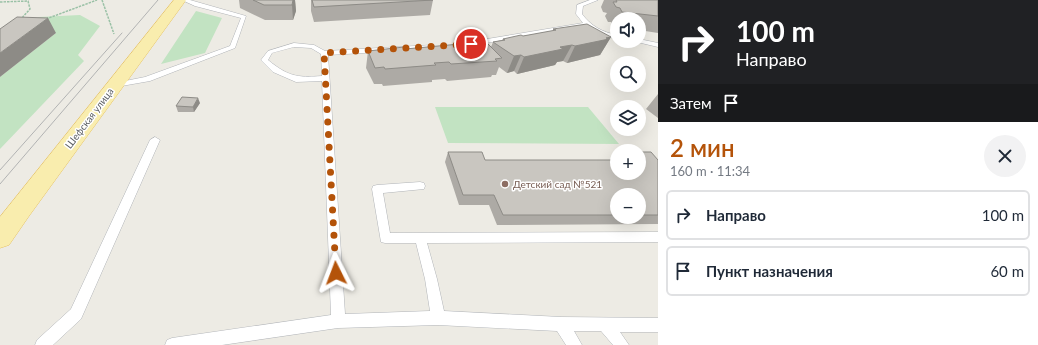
<!DOCTYPE html>
<html lang="ru">
<head>
<meta charset="utf-8">
<style>
	body { margin:0; font-family:Lato,sans-serif; background:#f2f2f3; color:#1f2937; height:100vh; display:flex; flex-direction:column; font-size:15px; white-space:nowrap }
	* { box-sizing:border-box; margin:0 }
	p { font-size:13px; color:#747a83 }
	.icon { flex:none; width:22px; height:22px; fill:none; stroke:currentColor; stroke-width:2; stroke-linecap:round; stroke-linejoin:round }
	.map { position:relative; flex:1; overflow:hidden }
	.details { display:flex; flex-direction:column; background:#fff; width:380px }
	.details>* { flex:none }
	.guide { background:#202124; color:#fff; overflow:hidden }
	.buttons { position:absolute; left:610px; top:12px; display:grid; gap:8px }
	.buttons a { display:grid; place-items:center; width:36px; height:36px; border-radius:50%; background:#fff; box-shadow:0 4px 16px #0002; font-size:20px }
	.pin { position:absolute; display:grid; place-items:center; width:34px; height:34px; color:#fff; margin:-17px; border:2px solid #fff; border-radius:50%; box-shadow:0 1px 4px #0007 }
	.me { position:absolute; width:44px; margin:-22px; rotate:357deg; stroke-linejoin:round; filter:drop-shadow(0 0 3px #0008) }
	.turn { display:flex; align-items:center; gap:14px; height:84px; padding:0 12px; font-size:18px }
	.turn .icon { width:52px; height:52px; stroke-width:2.5 }
	.turn b { display:block; font-size:28px; line-height:34px }
	.then { display:flex; align-items:center; height:38px; padding:0 12px; background:#0003; gap:8px; font-size:15px }
	.round { display:grid; place-items:center; flex:none; width:42px; height:42px; border-radius:21px; background:#f2f2f3 }
	.head { display:flex; align-items:center; justify-content:space-between; height:68px; padding:0 12px }
	h1 { font-size:24px; font-weight:600; line-height:30px; color:#b45309 }
	ul { padding:0; list-style:none }
	li { display:flex; align-items:center; gap:12px; height:50px; margin:0 8px 6px; padding:0 4px; border:2px solid #e0e1e3; border-radius:6px }
	li div { flex:1 }
	li b { display:block; font-size:15px }
	li em { font-style:normal }
	main { display:flex; flex:1; min-height:0 }
	.map>svg:first-child { display:block }
	.green { fill:#c2e3c2 }
	.lines { fill:none; stroke-linecap:round; stroke-linejoin:round }
	.service-casing { stroke:#b1b4b8; stroke-width:1 }
	.primary-casing { stroke:#e7c364; stroke-width:1 }
	.path { stroke:#9ac1a6; stroke-width:1.5; stroke-dasharray:2.5 1; stroke-linecap:butt }
	.service { fill:#fff; fill-rule:evenodd }
	.primary { fill:#f9edae; fill-rule:evenodd }
	.tram { stroke:#b2b3b3; stroke-width:1 }
	.wall { fill:#adaaa5; fill-rule:evenodd }
	.shaded-wall { fill:#8d8b86 }
	.building { fill:#c9c6c0; stroke:#8d8b86 }
	.route { stroke:#b45309; stroke-width:7; stroke-dasharray:0 12.6 }
	.education-dot { fill:#8d6e63; stroke:#fff; stroke-width:1.5 }
	.labels { text-anchor:middle; dominant-baseline:central; stroke-width:3; stroke-linejoin:round; paint-order:stroke }
	.street-label { font-size:10px; fill:#5c5f63; stroke:#fff }
	.education-label { font-size:10px; fill:#785e54; stroke:#fff; text-anchor:start }
</style>
</head>
<body>
<main>
<div class="map">
<svg width="658" height="345" viewBox="0 0 658 345">
	<rect width="100%" height="100%" fill="#edebe4"/>
	<path class="green" d="M196,11L222,18L205,53L161,64Z
		M80,15L100,26L78,55L84,61L0,149V77L56,33L14,29L39,17Z
		M435,107H588L619,144L448,143Z"/>
	<g class="lines">
		<defs>
			<path id="service" d="M182,0H190L246,16L235,48L150,81L110,88V84L145,77L230,46L241,18L195,6Z
				M590,0H598L583,6L582,14C591,26 602,32 617,35V39L597,34L587,27H579L463,47L460,45L463,43L583,23L576,14L577,5Z
				M639,39L658,43V47L637,42L636,41H639Z
				M294,43L314,45L325,51L433,45L436,47L433,49L328,55L345,314L430,311L425,279L416,243H385L381,242L372,189L373,186L377,185L420,182L424,183L425,186L424,189L383,193L390,233L658,232V242L427,243L437,279L444,311L561,317L658,318V332H620L629,345H613L601,331H574L582,345H566L557,331L438,325L338,328L222,345H165L167,340L172,338L331,315L322,81L296,82L273,72L261,60L268,51ZM294,47L311,48L321,54L322,76C296,78 288,76 268,60L272,53Z
				M155,137L160,140L81,319L53,345H35L37,340L71,309L150,140Z"/>
			<path id="primary" d="M174,0H186L29,216L9,245L0,248V217Z"/>
		</defs>
		<use href="#service" class="service-casing"/>
		<use href="#primary" class="primary-casing"/>
		<path class="path" d="M102,0L114,34
			M0,2L28,1L30,9L21,19
			M46,19L97,0"/>
		<use href="#service" class="service"/>
		<use href="#primary" class="primary"/>
		<path class="tram" d="M0,170L122,33
			M0,184L158,0"/>
	</g>
	<path class="wall" d="M239,0H295L296,11L293,20H265L240,8Z
		M311,0H433L430,15L314,22L311,11Z
		M604,0H658V33L639,30V19H617V27H613L611,22H608L605,16L607,13L603,12L601,7Z
		M553,29L611,37L600,55L567,63L563,61L557,62L555,65L517,74L514,71L507,73L499,67L496,75H492L491,77L447,81L445,79L432,80V82L383,86L382,84H374L366,68L368,51L473,44L491,47L493,42L502,40L503,39L523,36L553,31Z
		M658,94V118L646,109Z
		M200,103L194,112H178L176,106Z
		M448,152L485,160H613L617,154V173L658,160V224L497,225L489,205H459L445,162ZM617,195H639V217H617Z"/>
	<path class="shaded-wall" d="M293,0H295L296,11L293,20L292,5Z
		M48,18L56,33L0,77V53Z
		M611,37L600,55L567,63L575,46Z
		M572,45L563,61L557,62L555,65L517,74L524,57L560,47Z
		M521,55L514,71L507,73L514,56Z
		M198,98L200,103L194,112L193,107Z"/>
	<path class="building" d="M253,0H293L292,5H264Z
		M312,0H433L314,7Z
		M616,0H658V16L622,12L620,8L616,7L613,2H617Z
		M17,17L48,18L0,53V29Z
		M587,24L611,37L606,38L609,39L575,46L572,45L560,47L563,49L524,57L521,55L514,56L493,42L505,40L503,39L521,35L523,36L556,30L553,29Z
		M471,43L473,44L487,43L502,58L495,59L497,61L451,64L449,62L434,63L436,65L385,69L384,67L375,68L368,51L404,47L405,49Z
		M182,97L198,98L193,107L176,106Z
		M448,152H482L485,160H617V173H639V152H651L658,160V215H639V195H617V215H503L494,195H463Z"/>
	<g class="lines">
		<path class="route" d="M336,273L324,53L471,44"/>
	</g>
	<circle class="education-dot" cx="505" cy="184" r="4"/>
	<g class="labels">
		<g class="street-label">
			<text transform="translate(89 118) rotate(-53)">Шефская улица</text>
		</g>
		<g class="education-label">
			<text x="513" y="184">Детский сад №521</text>
		</g>
	</g>
</svg>
<div class="buttons">
<a><svg class="icon" aria-label="sound" viewBox="0 0 24 24"><path d="M4 9h4l5-4v14l-5-4H4zM17 9q2 3 0 6"/></svg></a>
<a><svg class="icon" aria-label="search" viewBox="0 0 24 24"><circle cx="10" cy="10" r="6"/><path d="M15 15l6 6"/></svg></a>
<a><svg class="icon" aria-label="layers" viewBox="0 0 24 24"><path d="M12 4l9 5-9 5-9-5zM3 14l9 5 9-5"/></svg></a>
<a>+</a>
<a>−</a>
</div>
<div class="pin" style="left:471px;top:44px;background:#d93025"><svg class="icon" aria-label="arrive" viewBox="0 0 24 24"><path d="M6 21V4h12l-3 4 3 4H6"/></svg></div>
<svg class="me" style="left:336px;top:273px" viewBox="-20 -20 40 40"><path d="M0-17L14 15 0 8-14 15z" fill="#b45309" stroke="#fff" stroke-width="4"/></svg>
</div>
<section class="details">
<div class="guide">
<div class="turn"><svg class="icon" aria-label="right" viewBox="0 0 24 24"><path d="M7 20v-9h11M14 6l5 5-5 5"/></svg><div><b>100 m</b>Направо</div></div>
<div class="then">Затем<svg class="icon" aria-label="arrive" viewBox="0 0 24 24"><path d="M6 21V4h12l-3 4 3 4H6"/></svg></div>
</div>
<div class="head"><div><h1>2 мин</h1><p>160 m · 11:34</p></div><a class="round"><svg class="icon" aria-label="close" viewBox="0 0 24 24"><path d="M6 6l12 12M18 6L6 18"/></svg></a></div>
<ul>
<li><svg class="icon" aria-label="right" viewBox="0 0 24 24"><path d="M7 20v-9h11M14 6l5 5-5 5"/></svg><div><b>Направо</b></div><em>100 m</em></li>
<li><svg class="icon" aria-label="arrive" viewBox="0 0 24 24"><path d="M6 21V4h12l-3 4 3 4H6"/></svg><div><b>Пункт назначения</b></div><em>60 m</em></li>
</ul>
</section>
</main>
</body>
</html>
